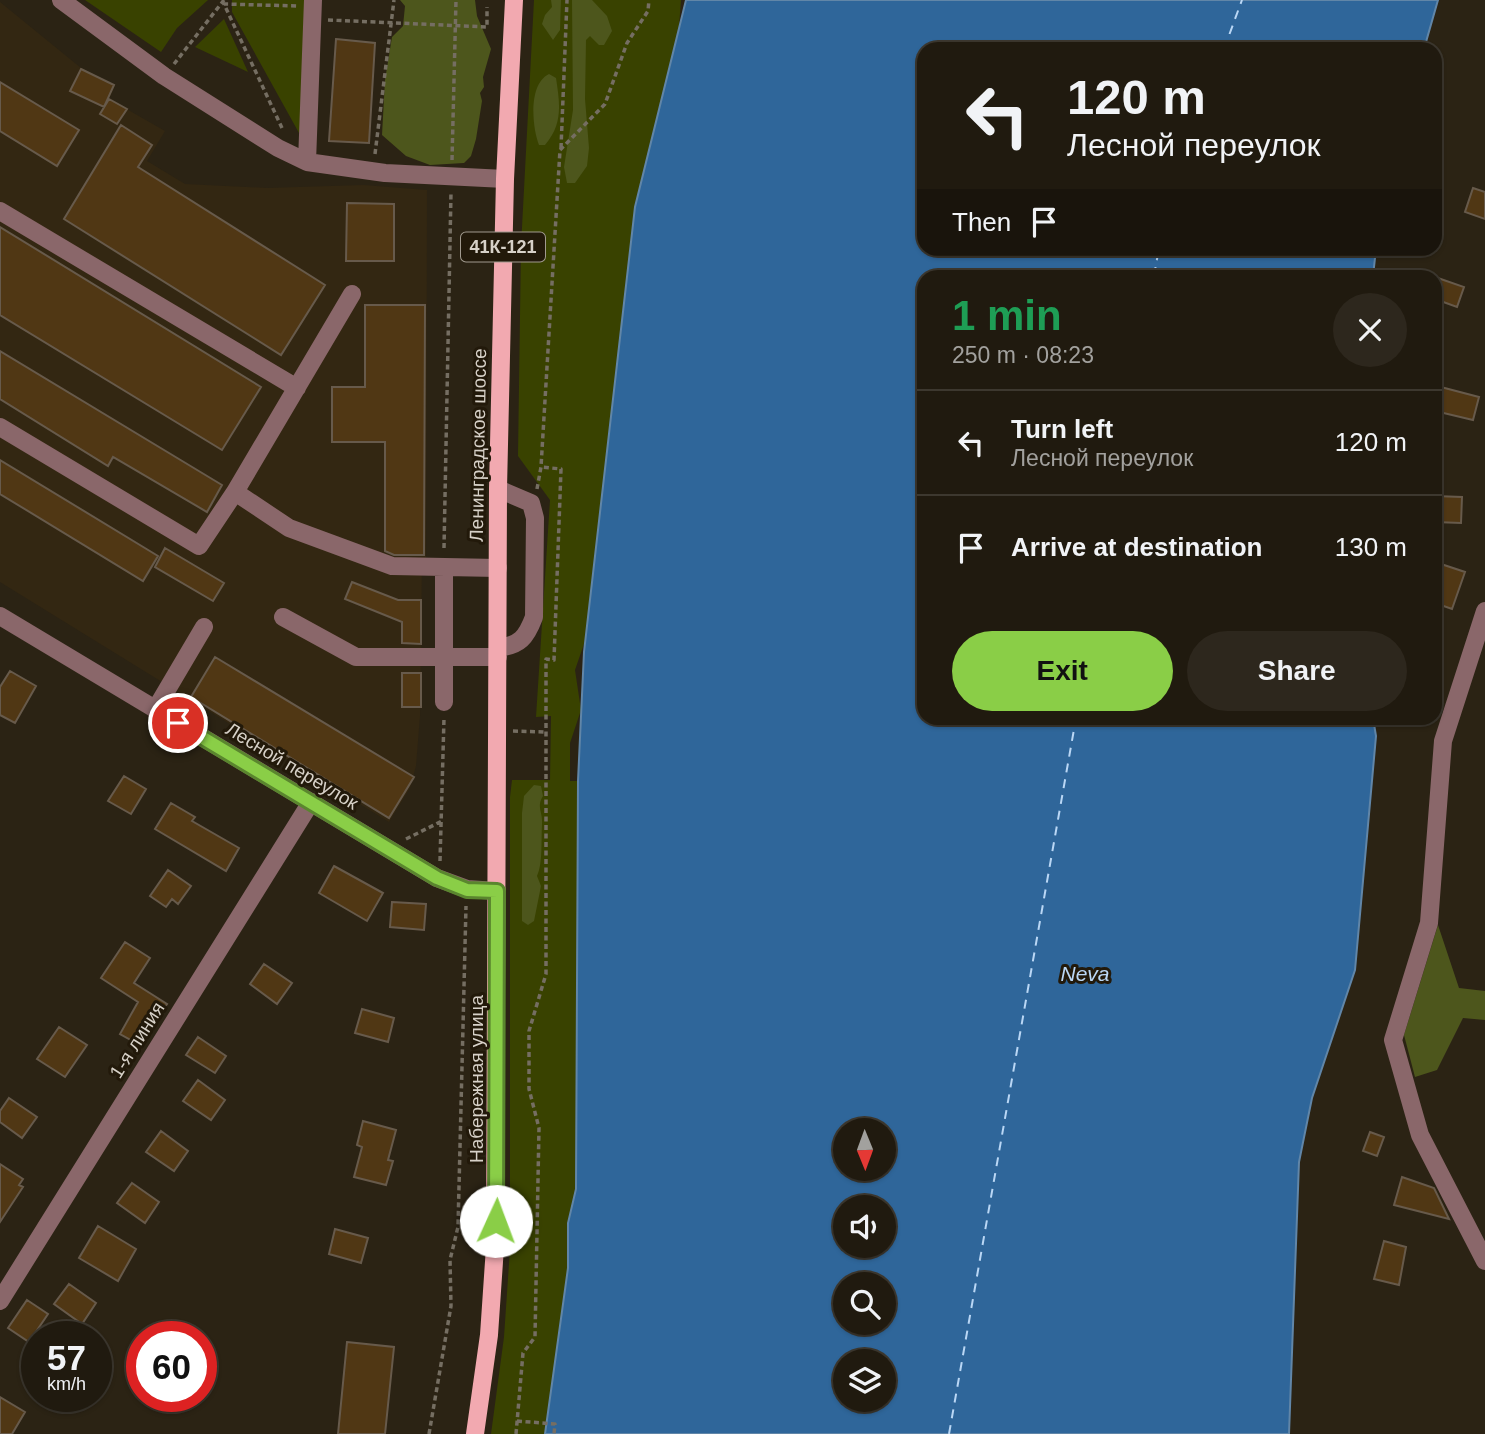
<!DOCTYPE html>
<html lang="en">
<head>
<meta charset="utf-8">
<style>
	body { margin:0; font-family:Arial,sans-serif; background:#2d271d; color:#f1f3f6; height:100vh; display:flex; flex-direction:column; font-size:26px; white-space:nowrap }
	* { box-sizing:border-box; margin:0 }
	p { font-size:23px; color:#a2a19e }
	.icon { flex:none; width:38px; height:38px; fill:none; stroke:currentColor; stroke-width:2; stroke-linecap:round; stroke-linejoin:round }
	.map { position:relative; flex:1; overflow:hidden }
	.panel { position:absolute; left:917px; top:270px; width:525px; height:455px; display:flex; flex-direction:column; background:#201a0f; border-radius:21px; box-shadow:0 2px 5px #0004,0 0 0 2px #3d382f }
	.panel>* { flex:none }
	.banner { position:absolute; left:917px; top:42px; width:525px; height:214px; border-radius:21px; box-shadow:0 2px 5px #0004,0 0 0 2px #3d382f; background:#201a0f; color:#f1f3f6; overflow:hidden }
	.needle { width:46px; rotate:179deg }
	.controls { position:absolute; left:833px; top:1118px; display:grid; gap:14px }
	.controls a { display:grid; place-items:center; width:63px; height:63px; border-radius:50%; background:#201a0f; box-shadow:0 2px 5px #0004,0 0 0 2px #3d382f; font-size:35px }
	.speed { position:absolute; left:21px; top:1321px; display:flex; gap:14px; font-size:35px; font-weight:700; text-align:center }
	.speed>* { display:grid; place-content:center; width:91px; height:91px; border-radius:50%; background:#201a0f; box-shadow:0 2px 5px #0004,0 0 0 2px #3d382f; line-height:1 }
	.speed small { font-size:18px; font-weight:400 }
	.speed .limit { border:10px solid #d22; background:#fff; color:#111 }
	.pin { position:absolute; display:grid; place-items:center; width:60px; height:60px; color:#fff; margin:-30px; border:4px solid #fff; border-radius:50%; box-shadow:0 2px 7px #0007 }
	.me { position:absolute; width:77px; margin:-38px; rotate:2deg; stroke-linejoin:round; filter:drop-shadow(0 0 5px #0008) }
	.turn { display:flex; align-items:center; gap:24px; height:147px; padding:0 35px; font-size:32px }
	.turn .icon { width:91px; height:91px; stroke-width:2.5 }
	.turn b { display:block; font-size:49px; line-height:60px }
	.then { display:flex; align-items:center; height:66px; padding:0 35px; background:#0003; gap:14px; font-size:26px }
	.round { display:grid; place-items:center; flex:none; width:74px; height:74px; border-radius:37px; background:#2d271d }
	.head { display:flex; align-items:center; justify-content:space-between; height:119px; padding:0 35px }
	h1 { font-size:42px; font-weight:600; line-height:52px; color:#1e9e55 }
	.cta { display:flex; gap:14px; margin-top:auto; padding:14px 35px }
	.cta a { flex:1; height:80px; border-radius:42px; background:#8ace47; color:#111; font-size:28px; font-weight:600; line-height:80px; text-align:center }
	.cta a+a { background:#2d271d; color:#f1f3f6 }
	ul { padding:0; list-style:none }
	li { display:flex; align-items:center; gap:21px; height:105px; padding:0 35px; border-top:2px solid #3d382f }
	li div { flex:1 }
	li b { display:block; font-size:26px }
	li em { font-style:normal }
	.map>svg:first-child { display:block }
	.built { fill:#332712 }
	.green { fill:#394200 }
	.forest { fill:#4d561c }
	.water { fill:#2f669a; stroke:#6186a8; stroke-width:2; fill-rule:evenodd }
	.lines { fill:none; stroke-linecap:round; stroke-linejoin:round }
	.ferry { stroke:#bad7f5; stroke-width:2; stroke-dasharray:9 7; stroke-linecap:butt }
	.building { fill:#503714; stroke:#675a4b; stroke-width:2 }
	.path { stroke:#756e62; stroke-width:3.5; stroke-dasharray:5 3.5; stroke-linecap:butt }
	.minor { stroke:#8a676a; stroke-width:18 }
	.major { stroke:#f2a9b0; stroke-width:18 }
	.route-casing { stroke:#5a862e; stroke-width:18 }
	.route { stroke:#8ace47; stroke-width:12 }
	.labels { text-anchor:middle; dominant-baseline:central; stroke-width:6; stroke-linejoin:round; paint-order:stroke }
	.shield { fill:#22190a; stroke:#a19a8f; stroke-width:2 }
	.shield-label { font-size:18px; font-weight:bold; fill:#d7d1c8 }
	.street-label { font-size:19px; fill:#d7d1c8; stroke:#22190a }
	.water-label { font-size:21px; font-style:italic; fill:#bad7f5; stroke:#22190a }
</style>
</head>
<body>
<div class="map">
<svg width="1485" height="1434" viewBox="0 0 1485 1434">
	<rect width="100%" height="100%" fill="#2b2314"/>
	<path class="built" d="M0,2L81,68L115,86L109,99L165,131L147,161L185,184L267,188L363,185L427,190L426,559H422L420,716L416,766L410,788L389,822L0,582Z"/>
	<path class="green" d="M85,0H208L177,28L161,52Z
		M232,0H308L304,142L232,12Z
		M534,0H681L678,40L635,207L585,641L575,670L581,710L570,743V781H578L576,1189L568,1223V1268L545,1434H491L504,1337L510,1249V797L512,780H550L551,716L536,717L550,500L518,456L521,246Z
		M224,19L248,72L195,47Z"/>
	<path class="forest" d="M400,0H475L477,16L491,49L483,77L484,87L480,93L482,101L476,139L471,156L464,163L430,165L406,156L382,135L385,80L392,37L403,26L405,6Z
		M551,0H561L560,30L553,40L542,24L545,15L552,7Z
		M572,0H592L607,16L612,31L604,45H599L590,36L586,40L585,99L589,148L587,166L575,183H567L564,167L573,110Z
		M549,74L556,78C560,104 563,124 545,145H539C532,127 528,84 549,74Z
		M534,785L541,786L543,796C536,807 543,812 542,824C541,840 543,863 537,876L541,886L534,921L528,925L522,921V813L524,796Z
		M1438,925L1459,988L1485,991V1020L1463,1018L1437,1070L1415,1077L1404,1035Z"/>
	<path class="water" d="M686,0H1438L1424,49H924V248L1376,249L1373,276H924V718H1373L1376,736L1355,970L1312,1098L1299,1162L1289,1434H545L568,1268V1223L576,1189L578,781L584,652L635,207ZM845,1130H884V1169H845ZM845,1208H884V1246H845ZM845,1284H884V1323H845ZM845,1362H884V1400H845Z"/>
	<g class="lines">
		<path class="ferry" d="M1224,49L1242,0
			M1154,276L1159,248
			M949,1434L1076,718"/>
	</g>
	<path class="building" d="M336,39L375,43L369,143L329,141Z
		M81,69L114,85L104,107L70,91Z
		M0,82L79,130L57,166L0,131Z
		M109,99L127,109L117,124L100,114Z
		M121,125L152,145L138,167L325,285L281,355L64,219Z
		M1473,188L1485,192V219L1465,212Z
		M347,203L394,204V261H346Z
		M0,227L261,387L222,450L0,315Z
		M1435,277L1464,287L1457,307L1435,299Z
		M365,305H425L424,555H394L385,551V442H332V387H365Z
		M0,351L222,485L207,512L113,457L108,466L0,399Z
		M1437,386L1479,397L1473,420L1435,411Z
		M0,460L158,556L143,581L0,494Z
		M1435,496L1462,497L1461,523L1435,522Z
		M165,548L224,583L213,601L155,567Z
		M1435,562L1465,572L1452,609L1435,603Z
		M352,582L398,600H421V644L402,643V622L345,599Z
		M215,657L414,777L389,818L191,697Z
		M10,671L36,686L15,723L0,715V687Z
		M402,673H421V707H402Z
		M124,776L146,789L131,814L108,801Z
		M171,803L195,817L192,821L239,848L226,871L155,829Z
		M334,866L383,893L367,921L319,893Z
		M168,870L191,886L178,904L172,899L166,907L150,896Z
		M392,902L426,904L424,930L390,927Z
		M125,942L150,958L134,983L167,1004L138,1044L120,1034L138,1002L101,978Z
		M264,964L292,983L277,1004L250,984Z
		M362,1009L394,1018L388,1042L355,1033Z
		M59,1027L87,1045L65,1077L37,1059Z
		M198,1037L226,1056L215,1073L186,1055Z
		M198,1080L225,1100L211,1120L183,1101Z
		M9,1098L37,1117L22,1138L0,1122V1111Z
		M363,1121L396,1130L388,1160L393,1161L386,1185L354,1177L362,1147L357,1145Z
		M161,1131L188,1151L174,1171L146,1152Z
		M1370,1132L1384,1137L1377,1156L1363,1151Z
		M0,1164L23,1179L19,1185L23,1187L0,1222Z
		M1402,1177L1434,1188L1449,1219L1394,1205Z
		M132,1183L159,1202L145,1223L117,1203Z
		M98,1226L136,1249L118,1281L79,1258Z
		M335,1229L368,1238L361,1263L329,1254Z
		M1384,1241L1406,1247L1399,1285L1374,1279Z
		M69,1284L96,1303L82,1324L54,1304Z
		M27,1300L48,1314L29,1342L8,1328Z
		M347,1342L394,1347L385,1434H338Z
		M0,1397L25,1412L12,1434H0Z"/>
	<g class="lines">
		<path class="path" d="M328,20L487,27V7
			M174,64L224,0
			M282,128L224,4L297,6
			M561,148L567,0
			M375,154L394,0
			M452,160L456,0
			M537,489L541,467L560,150L605,104L627,43L648,11L649,0
			M444,548L451,192
			M513,731L546,732
			M406,839L442,821
			M440,861L444,718
			M517,1421L555,1424L554,1434
			M429,1434L451,1306L450,1260L458,1227L466,906
			M516,1434L523,1353L535,1337L539,1128L529,1089V1031L546,974V659L554,660L561,469L541,467"/>
		<path class="minor" d="M61,0L164,76L278,148L307,162L385,173L505,179
			M307,162L313,0
			M0,211L297,388
			M352,294L235,492L289,528L392,566L498,568
			M0,427L199,546L235,492
			M444,568V702
			M1485,611L1443,741L1429,923L1393,1040L1420,1135L1485,1261
			M0,616L437,878L467,889L497,891
			M283,617L356,657H498
			M498,648C520,645 526,638 534,617L535,518L531,503L498,489
			M155,710L204,627
			M0,1301L311,802"/>
		<path class="major" d="M475,1434L489,1335L495,1247L498,489L505,179L514,0"/>
	</g>
	<g class="lines">
		<defs>
			<path id="route" d="M178,723L437,878L467,890L497,891L496,1221"/>
		</defs>
		<use href="#route" class="route-casing"/>
		<use href="#route" class="route"/>
	</g>
	<g class="labels">
		<rect class="shield" x="461" y="232.5" width="84" height="29" rx="5"/>
		<g class="shield-label">
			<text x="503" y="247">41К-121</text>
		</g>
		<g class="street-label">
			<text transform="translate(478 445) rotate(-89)">Ленинградское шоссе</text>
			<text transform="translate(292 766) rotate(31)">Лесной переулок</text>
			<text transform="translate(137 1040) rotate(-58)">1-я линия</text>
			<text transform="translate(476 1079) rotate(-90)">Набережная улица</text>
		</g>
		<g class="water-label">
			<text x="1085" y="973">Neva</text>
		</g>
	</g>
</svg>
<div class="controls">
<a><svg class="needle" viewBox="-14 -14 28 28"><path d="M0-13l5 13h-10z" fill="#e53935"/><path d="M0 13l5-13h-10z" fill="#a2a19e"/></svg></a>
<a><svg class="icon" aria-label="sound" viewBox="0 0 24 24"><path d="M4 9h4l5-4v14l-5-4H4zM17 9q2 3 0 6"/></svg></a>
<a><svg class="icon" aria-label="search" viewBox="0 0 24 24"><circle cx="10" cy="10" r="6"/><path d="M15 15l6 6"/></svg></a>
<a><svg class="icon" aria-label="layers" viewBox="0 0 24 24"><path d="M12 4l9 5-9 5-9-5zM3 14l9 5 9-5"/></svg></a>
</div>
<div class="speed"><div>57<small>km/h</small></div><div class="limit">60</div></div>
<div class="pin" style="left:178px;top:723px;background:#d93025"><svg class="icon" aria-label="arrive" viewBox="0 0 24 24"><path d="M6 21V4h12l-3 4 3 4H6"/></svg></div>
<svg class="me" style="left:496px;top:1221px" viewBox="-20 -20 40 40"><circle r="19" fill="#fff"/><path d="M0-13L10 11 0 6-10 11z" fill="#8ace47"/></svg>
<div class="banner">
<div class="turn"><svg class="icon" aria-label="left" viewBox="0 0 24 24"><path d="M17 20v-9H6M10 6l-5 5 5 5"/></svg><div><b>120 m</b>Лесной переулок</div></div>
<div class="then">Then<svg class="icon" aria-label="arrive" viewBox="0 0 24 24"><path d="M6 21V4h12l-3 4 3 4H6"/></svg></div>
</div>
<section class="panel">
<div class="head"><div><h1>1 min</h1><p>250 m · 08:23</p></div><a class="round"><svg class="icon" aria-label="close" viewBox="0 0 24 24"><path d="M6 6l12 12M18 6L6 18"/></svg></a></div>
<ul>
<li><svg class="icon" aria-label="left" viewBox="0 0 24 24"><path d="M17 20v-9H6M10 6l-5 5 5 5"/></svg><div><b>Turn left</b><p>Лесной переулок</p></div><em>120 m</em></li>
<li><svg class="icon" aria-label="arrive" viewBox="0 0 24 24"><path d="M6 21V4h12l-3 4 3 4H6"/></svg><div><b>Arrive at destination</b></div><em>130 m</em></li>
</ul>
<div class="cta"><a>Exit</a><a>Share</a></div>
</section>
</div>
</body>
</html>
